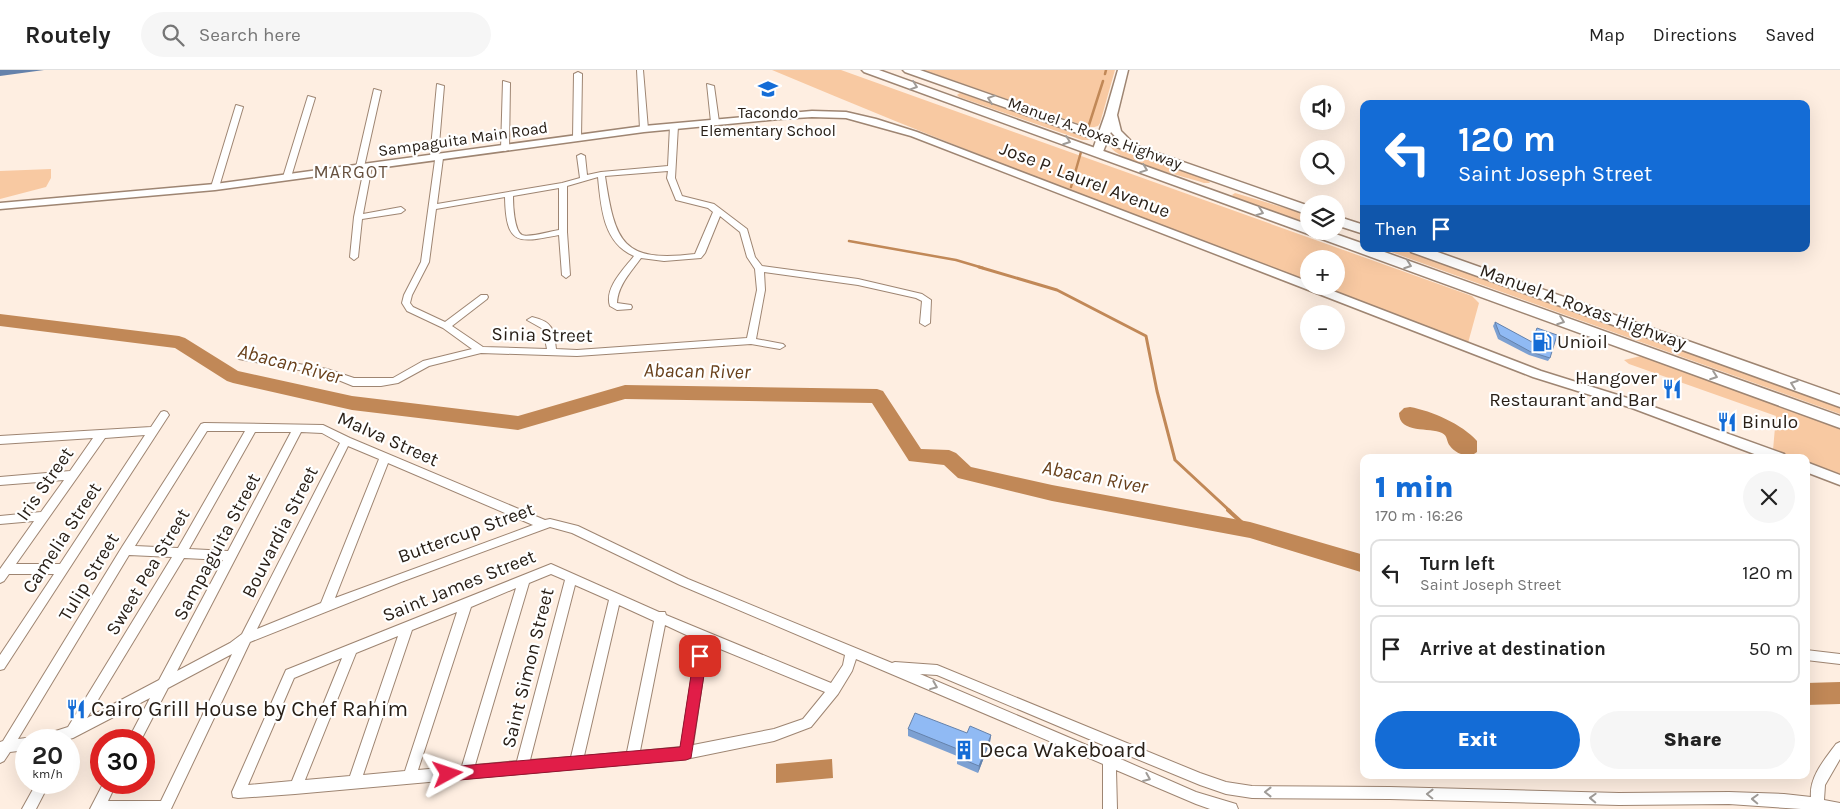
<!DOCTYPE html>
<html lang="en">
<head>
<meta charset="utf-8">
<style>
	body { margin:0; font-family:Karla,sans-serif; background:#f6f6f6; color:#222; height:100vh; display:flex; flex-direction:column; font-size:19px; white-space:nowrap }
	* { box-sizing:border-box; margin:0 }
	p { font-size:16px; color:#767676 }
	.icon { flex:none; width:28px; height:28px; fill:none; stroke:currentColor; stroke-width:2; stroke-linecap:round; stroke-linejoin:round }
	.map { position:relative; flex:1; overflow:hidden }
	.side { position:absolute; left:1360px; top:384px; width:450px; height:325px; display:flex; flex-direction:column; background:#fff; border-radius:10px; box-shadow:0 5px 20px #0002 }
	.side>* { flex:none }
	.hud { position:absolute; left:1360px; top:30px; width:450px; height:152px; border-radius:10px; box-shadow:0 5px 20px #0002; background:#146cd6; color:#fff; overflow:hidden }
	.buttons { position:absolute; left:1300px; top:15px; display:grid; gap:10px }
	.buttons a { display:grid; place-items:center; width:45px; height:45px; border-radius:50%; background:#fff; box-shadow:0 5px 20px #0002; font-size:25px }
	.speed { position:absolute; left:15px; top:659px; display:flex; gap:10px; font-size:25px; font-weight:700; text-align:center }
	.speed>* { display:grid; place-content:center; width:65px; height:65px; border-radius:50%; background:#fff; box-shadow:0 5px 20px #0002; line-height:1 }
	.speed small { font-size:12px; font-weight:400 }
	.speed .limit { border:8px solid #d22; background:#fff; color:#111 }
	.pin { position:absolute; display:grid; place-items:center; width:42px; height:42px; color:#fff; margin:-21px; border-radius:10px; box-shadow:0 2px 8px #0006 }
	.me { position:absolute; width:55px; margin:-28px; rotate:85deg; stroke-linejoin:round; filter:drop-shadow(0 0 4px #0008) }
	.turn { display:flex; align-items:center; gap:18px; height:105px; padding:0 15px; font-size:22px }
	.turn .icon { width:65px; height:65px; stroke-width:2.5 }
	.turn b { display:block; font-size:35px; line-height:42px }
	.then { display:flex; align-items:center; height:48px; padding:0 15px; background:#0003; gap:10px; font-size:19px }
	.round { display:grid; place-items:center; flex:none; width:52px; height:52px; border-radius:26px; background:#f6f6f6 }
	.headline { display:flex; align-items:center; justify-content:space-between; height:85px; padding:0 15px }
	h1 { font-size:30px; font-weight:800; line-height:38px; color:#146cd6 }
	.button { display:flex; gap:10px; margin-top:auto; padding:10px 15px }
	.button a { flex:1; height:58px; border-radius:30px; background:#146cd6; color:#fff; font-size:20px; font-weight:800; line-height:58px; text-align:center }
	.button a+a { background:#f6f6f6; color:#222 }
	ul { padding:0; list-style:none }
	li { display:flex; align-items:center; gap:15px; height:68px; margin:0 10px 8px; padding:0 5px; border:2px solid #e0e0e0; border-radius:10px }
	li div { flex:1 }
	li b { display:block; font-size:19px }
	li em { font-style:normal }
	header { display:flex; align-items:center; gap:30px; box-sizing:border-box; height:70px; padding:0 25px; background:#fff; border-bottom:1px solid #e0e0e0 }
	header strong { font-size:24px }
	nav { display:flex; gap:28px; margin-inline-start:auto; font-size:18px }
	.search { width:350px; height:45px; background:#f6f6f6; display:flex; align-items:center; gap:12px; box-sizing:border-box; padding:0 18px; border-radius:28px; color:#767676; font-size:19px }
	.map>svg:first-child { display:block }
	.green { fill:#f8c9a2 }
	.water { fill:#c18857 }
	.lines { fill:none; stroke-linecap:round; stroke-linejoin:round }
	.stream-far2 { stroke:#c18857; stroke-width:2.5 }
	.stream-far1 { stroke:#c18857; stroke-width:3 }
	.stream { stroke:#c18857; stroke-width:4 }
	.river { fill:#c18857; fill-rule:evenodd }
	.minor-casing { stroke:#9e8572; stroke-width:2 }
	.tertiary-casing { stroke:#9e8572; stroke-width:3 }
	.secondary-casing { stroke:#9e8572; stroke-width:3 }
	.primary-casing { stroke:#9e8572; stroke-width:3 }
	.minor { fill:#fff; fill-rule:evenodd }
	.tertiary { fill:#fff; fill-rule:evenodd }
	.secondary { fill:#fff; fill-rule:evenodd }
	.primary { fill:#fff; fill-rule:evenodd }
	.wall { fill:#7ca0d2 }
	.shaded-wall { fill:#6582ab }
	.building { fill:#90baf4; stroke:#6582ab }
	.oneway { stroke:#9f9b97 }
	.route { fill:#e11d48; stroke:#92132f }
	.labels { text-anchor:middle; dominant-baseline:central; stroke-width:4.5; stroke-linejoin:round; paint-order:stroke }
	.far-poi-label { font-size:16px; fill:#292018; stroke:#fff }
	.far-street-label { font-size:16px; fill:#292018; stroke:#fff }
	.far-quarter-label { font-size:18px; letter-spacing:1px; fill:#66503e; stroke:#fff }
	.street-label { font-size:19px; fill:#292018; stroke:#fff }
	.poi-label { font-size:19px; fill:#292018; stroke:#fff; text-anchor:start }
	.water-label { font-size:20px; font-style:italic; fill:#68401b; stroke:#fff }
	.near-poi-label { font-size:22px; fill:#292018; stroke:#fff; text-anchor:start }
</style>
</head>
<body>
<header>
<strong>Routely</strong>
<div class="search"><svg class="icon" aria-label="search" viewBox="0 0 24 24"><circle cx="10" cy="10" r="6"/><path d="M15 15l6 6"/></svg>Search here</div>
<nav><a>Map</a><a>Directions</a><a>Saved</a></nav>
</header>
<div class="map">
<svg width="1840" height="739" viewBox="0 0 1840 739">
	<rect width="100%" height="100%" fill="#feeee1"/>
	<path class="green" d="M772,0H841L1472,226L1479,233L1468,273L1320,216H1336V189H1309V212C1129,143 949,75 772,0Z
		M923,0H1115L1100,53L1098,56L1091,58Z
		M960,23L1079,63L1093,70H1082L959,27L957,25Z
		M1112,75L1207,109L1210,113H1204C1184,106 1118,92 1110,76Z
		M51,99V108L46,117L0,129V101Z
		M1235,123L1309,145V154L1235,128L1232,125Z
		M1383,179H1400L1794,320L1840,337V344Z
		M1641,286L1840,358V406L1806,393V388L1792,387L1773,380L1776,346L1629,294L1624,290Z"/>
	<path class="water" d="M1410,337C1432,341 1462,354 1477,371V382C1469,389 1456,384 1450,376C1446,371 1448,366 1442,363C1430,357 1399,364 1399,343L1404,338Z
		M832,689L833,708L776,713V694Z"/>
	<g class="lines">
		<path class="stream-far2" d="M1105,4L1106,0
			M1088,58L1103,11
			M1071,117L1081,82
			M849,171L956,190L983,198"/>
		<path class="stream-far1" d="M979,197L1057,220L1146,266L1157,321L1175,390L1230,441"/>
		<path class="stream" d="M1228,440L1250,460"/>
		<path class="river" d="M0,244L179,266L185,268L238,301L352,326L518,346L625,315L877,319L883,321L921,379L949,380L956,383L971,397L1052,415L1250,452L1364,485V503L1250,468L1052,431L958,408L944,395L909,391L872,333L625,329L518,360L352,340L233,313L227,311L175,278L0,256Z
			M1840,612V634L1806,635V613Z"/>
		<defs>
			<path id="minor" d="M637,0H643L648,59L644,61L640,59Z
				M578,2L582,4L581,68L577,70L573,68L574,4Z
				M503,11L510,13L509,79L505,81L501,79Z
				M437,14L444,16L438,86L443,88L437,134L562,113L580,108L577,86L581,84L585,86L587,105L601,102L668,96L670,56L674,54L678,56L675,108L682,126L714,134L747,159L755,187L762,196L858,209L922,224L931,230L930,253L925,256L920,253L922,231L916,228L858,215L764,202L765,220L756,269L783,274L785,276L780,279L751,274L577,286L481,283L429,296L398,313L381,316H353L326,305L239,289L237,287L239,285L242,284L327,299L354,308H393L423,291L472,279L443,258L407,241L402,233L404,225L421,192L435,90L430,88ZM668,101L667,108L676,130L708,138L713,142L695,184C622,193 615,172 605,106ZM598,107C601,137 603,173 634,186C624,199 604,218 610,236L617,240L631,239L632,237L631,235L617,233C618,215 631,202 641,188L664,191L701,188L705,183L720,146L740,162L747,187L755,199L757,220L747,268L577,280L556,279C554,259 553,252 532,247L527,250L543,259L547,279L483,277L452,256L487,229L488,227L487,225H481L445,252L413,237L410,233L412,225L429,192L436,139L505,127C506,176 518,173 559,165L562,205L566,208L570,205L567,162V116ZM559,118V160C551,161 529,168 522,165C514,161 513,134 513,126Z
				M707,14L714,16L719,52L715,54L711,52Z
				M374,19L381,21L364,97L360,99L356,97Z
				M308,26L315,28L291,107L290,109H284L283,107Z
				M236,35L243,37L219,117L218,119H212L211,117Z
				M365,94H368L372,96L363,144L401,137L405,140L401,143L362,149L358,187L354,190L350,187L354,147Z
				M164,341L167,342L169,345L167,348L4,599L0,600V585L54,504H9L4,511L0,513V499L34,451L0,454V446L41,442L64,410L0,415V407L70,401L93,368L0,374V366L151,357L161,342ZM145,365L60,494H16L105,368Z
				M204,353L323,355L350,368L545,450L550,449L578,456L688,509L892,593L895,592L937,595L1200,703L1226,712L1252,716L1390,717L1619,723L1729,722L1784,724L1811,727C1809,707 1825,689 1836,674L1840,672V689L1825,715L1824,730L1840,733V739H1801L1729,734L1619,735L1390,729L1252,728L1226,724L1200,715L1115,680L1116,687L1196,722L1236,734L1238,739H1210L1196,734L1116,700L1117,739H1103V694L856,589L852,601L838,624L811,657L774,671L686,689L295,724L238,728L233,727L232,722L286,600L551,494L659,542H665L666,545L831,613L843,595L845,585L680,515L572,463L550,457L401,512L250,572L171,739H90L104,712H117L108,731H161L232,584L168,618L141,670H128L150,628L73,668L66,670H38L40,666L68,657L172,487L129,485L18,669L26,668L30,670H26V680L10,682L4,691L0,693V672L3,671L122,477L201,354ZM207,361H245L178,478L135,476ZM255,362H291L228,481L189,479ZM301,362L322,363L340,373L242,564L230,573L177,601ZM348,376L379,389L321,533L257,559ZM388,393L533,455L335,528ZM184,488L223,490L159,610L87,648ZM551,504L565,510L517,691L475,695L529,513ZM575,515L609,530L571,687L530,690ZM516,518L462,696L418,700L471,537ZM619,535L654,551L627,682L584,686ZM457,542L405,701L363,705L412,560ZM665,555L697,570L681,677L640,681ZM398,566L350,706L305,710L356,583ZM708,574L825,622L803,649L774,659L693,675ZM342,588L292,711L248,715L294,608ZM920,604L937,605L1103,675V682Z
				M1806,580L1840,584V594L1806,590Z
				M37,712H50L36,739H22Z"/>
			<path id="tertiary" d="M812,41L846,42L876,49L917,62L1309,212V216H1320L1541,301L1640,332L1784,384L1786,388H1765L1632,338L1533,307L911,66L846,48L812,47L779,49L644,62L215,120L0,139V133L215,114L644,56Z
				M1806,392L1840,405V415L1806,402Z"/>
			<path id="secondary" d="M1118,0H1128L1117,45L1121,61L1138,78L1136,80H1128L1111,62L1102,84H1094L1092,82L1105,45Z"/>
			<path id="primary" d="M862,0H879L1309,155V161H1327L1364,174V179H1376L1840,346V358L864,2Z
				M903,0H920L1309,136V145L905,2Z
				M1336,146L1364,155V164L1336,155Z
				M1409,179H1429L1840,325V337L1411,182Z"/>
		</defs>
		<use href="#minor" class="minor-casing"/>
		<use href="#tertiary" class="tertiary-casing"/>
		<use href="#secondary" class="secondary-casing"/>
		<use href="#primary" class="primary-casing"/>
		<use href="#minor" class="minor"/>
		<use href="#tertiary" class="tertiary"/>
		<use href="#secondary" class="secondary"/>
		<use href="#primary" class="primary"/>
	</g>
	<path class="wall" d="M1495,252L1531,272L1535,262L1537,258L1550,288L1548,291L1529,285L1498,269L1493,256Z
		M908,659L967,663L991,665L990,672L978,703L957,694V686L908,666Z"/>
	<path class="shaded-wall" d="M0,0H44L0,6Z
		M991,665L990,672L978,703L979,696Z"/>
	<path class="building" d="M1495,252L1532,272L1537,258L1557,265L1550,288L1531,282L1500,265Z
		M915,643L967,663L970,656L991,665L979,696L957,687L960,680L908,659Z"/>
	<defs><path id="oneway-chevron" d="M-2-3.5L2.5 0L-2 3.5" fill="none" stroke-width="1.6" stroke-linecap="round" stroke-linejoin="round" transform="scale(1.25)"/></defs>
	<g class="oneway">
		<use href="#oneway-chevron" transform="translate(914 16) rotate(19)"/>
		<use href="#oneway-chevron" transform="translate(991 29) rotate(-161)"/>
		<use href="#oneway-chevron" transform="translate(1067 71) rotate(20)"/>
		<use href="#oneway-chevron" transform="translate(1144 99) rotate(21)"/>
		<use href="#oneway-chevron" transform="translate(1260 142) rotate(20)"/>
		<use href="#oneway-chevron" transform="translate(1408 195) rotate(20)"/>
		<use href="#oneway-chevron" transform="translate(1561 251) rotate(20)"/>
		<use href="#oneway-chevron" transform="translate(1714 306) rotate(20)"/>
		<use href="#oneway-chevron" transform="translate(1794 314) rotate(-160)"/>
		<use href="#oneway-chevron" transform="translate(934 616) rotate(22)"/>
		<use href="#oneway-chevron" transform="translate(1147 708) rotate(23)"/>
		<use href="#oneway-chevron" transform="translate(1268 722) rotate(180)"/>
		<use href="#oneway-chevron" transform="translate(1430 724) rotate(-179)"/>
		<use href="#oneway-chevron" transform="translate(1593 728) rotate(-178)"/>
		<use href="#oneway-chevron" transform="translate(1755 729) rotate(-178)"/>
	</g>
	<path class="route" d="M700,580L705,582L707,586L691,688L686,690L448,711L442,709L440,704L442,699L448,697L680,677L694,586L696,582Z"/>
	<defs>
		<symbol id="school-bare" viewBox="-9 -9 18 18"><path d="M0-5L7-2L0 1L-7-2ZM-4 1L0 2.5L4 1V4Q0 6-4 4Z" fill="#146cd6" stroke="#fff" stroke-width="2.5" paint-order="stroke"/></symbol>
		<symbol id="fuel-bare" viewBox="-9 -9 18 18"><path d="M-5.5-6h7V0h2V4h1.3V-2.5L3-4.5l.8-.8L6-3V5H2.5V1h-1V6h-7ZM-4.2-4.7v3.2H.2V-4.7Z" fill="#146cd6" stroke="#fff" stroke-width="2.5" paint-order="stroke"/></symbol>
		<symbol id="restaurant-bare" viewBox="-9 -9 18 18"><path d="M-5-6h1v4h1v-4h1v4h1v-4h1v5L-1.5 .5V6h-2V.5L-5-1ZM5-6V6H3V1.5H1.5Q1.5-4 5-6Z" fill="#146cd6" stroke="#fff" stroke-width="2.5" paint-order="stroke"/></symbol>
		<symbol id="building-bare" viewBox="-9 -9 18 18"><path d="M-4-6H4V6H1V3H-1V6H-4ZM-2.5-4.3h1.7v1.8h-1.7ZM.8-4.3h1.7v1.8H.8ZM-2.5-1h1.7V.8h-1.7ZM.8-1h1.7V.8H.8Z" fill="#146cd6" stroke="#fff" stroke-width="2.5" paint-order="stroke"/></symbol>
	</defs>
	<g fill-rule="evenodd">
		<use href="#school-bare" x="754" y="5" width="28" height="28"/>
		<use href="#fuel-bare" x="1528" y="258" width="28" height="28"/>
		<use href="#restaurant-bare" x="1658" y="305" width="28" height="28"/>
		<use href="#restaurant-bare" x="1713" y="338" width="28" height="28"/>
		<use href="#restaurant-bare" x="62" y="625" width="28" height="28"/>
		<use href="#building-bare" x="950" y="666" width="28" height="28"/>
	</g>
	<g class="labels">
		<g class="far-poi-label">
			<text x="768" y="42">Tacondo<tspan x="768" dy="18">Elementary School</tspan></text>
		</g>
		<g class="far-street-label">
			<text transform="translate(1095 63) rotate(20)">Manuel A. Roxas Highway</text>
			<text transform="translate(463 69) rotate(-8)">Sampaguita Main Road</text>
		</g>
		<g class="far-quarter-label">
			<text x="351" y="102">MARGOT</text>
		</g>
		<g class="street-label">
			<text transform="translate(1085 110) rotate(21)">Jose P. Laurel Avenue</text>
			<text transform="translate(1583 237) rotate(20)">Manuel A. Roxas Highway</text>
			<text transform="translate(542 265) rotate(1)">Sinia Street</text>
			<text transform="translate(388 369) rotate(24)">Malva Street</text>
			<text transform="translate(45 414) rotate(-55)">Iris Street</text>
			<text transform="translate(280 462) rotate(-63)">Bouvardia Street</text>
			<text transform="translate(466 463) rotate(-20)">Buttercup Street</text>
			<text transform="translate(62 468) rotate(-57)">Camelia Street</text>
			<text transform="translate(217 477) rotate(-62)">Sampaguita Street</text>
			<text transform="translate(148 502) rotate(-59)">Sweet Pea Street</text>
			<text transform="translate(89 507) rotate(-59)">Tulip Street</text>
			<text transform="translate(459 516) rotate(-22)">Saint James Street</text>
			<text transform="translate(528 598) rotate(-76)">Saint Simon Street</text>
		</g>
		<g class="poi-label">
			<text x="1557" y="272">Unioil</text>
			<text x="1657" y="308" text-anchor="end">Hangover<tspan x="1657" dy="22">Restaurant and Bar</tspan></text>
			<text x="1742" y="352">Binulo</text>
		</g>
		<g class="water-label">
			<text transform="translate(290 294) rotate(15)">Abacan River</text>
			<text transform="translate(697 301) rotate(1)">Abacan River</text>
			<text transform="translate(1095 407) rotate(11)">Abacan River</text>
		</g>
		<g class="near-poi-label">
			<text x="91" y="639">Cairo Grill House by Chef Rahim</text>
			<text x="979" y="680">Deca Wakeboard</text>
		</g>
	</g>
</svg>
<div class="buttons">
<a><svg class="icon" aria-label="sound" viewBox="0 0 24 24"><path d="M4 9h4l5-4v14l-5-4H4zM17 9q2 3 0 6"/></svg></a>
<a><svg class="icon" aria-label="search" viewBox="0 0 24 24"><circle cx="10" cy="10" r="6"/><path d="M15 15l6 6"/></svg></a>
<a><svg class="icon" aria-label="layers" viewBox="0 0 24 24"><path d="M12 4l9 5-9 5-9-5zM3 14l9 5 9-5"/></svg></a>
<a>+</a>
<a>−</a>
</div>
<div class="speed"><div>20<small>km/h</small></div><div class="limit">30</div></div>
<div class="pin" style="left:700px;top:586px;background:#d93025"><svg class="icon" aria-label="arrive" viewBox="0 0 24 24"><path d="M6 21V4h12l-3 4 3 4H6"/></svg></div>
<svg class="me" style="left:448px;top:704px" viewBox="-20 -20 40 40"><path d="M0-17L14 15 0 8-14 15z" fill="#e11d48" stroke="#fff" stroke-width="4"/></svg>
<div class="hud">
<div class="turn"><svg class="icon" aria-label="left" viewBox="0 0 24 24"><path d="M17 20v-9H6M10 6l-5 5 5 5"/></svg><div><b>120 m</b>Saint Joseph Street</div></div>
<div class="then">Then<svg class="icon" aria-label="arrive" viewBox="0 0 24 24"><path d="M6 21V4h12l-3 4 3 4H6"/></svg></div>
</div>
<section class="side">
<div class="headline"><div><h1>1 min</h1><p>170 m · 16:26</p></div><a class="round"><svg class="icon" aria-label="close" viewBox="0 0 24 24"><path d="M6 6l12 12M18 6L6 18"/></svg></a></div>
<ul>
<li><svg class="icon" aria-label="left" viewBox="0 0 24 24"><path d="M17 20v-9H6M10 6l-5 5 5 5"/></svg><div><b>Turn left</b><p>Saint Joseph Street</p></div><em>120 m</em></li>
<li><svg class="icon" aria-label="arrive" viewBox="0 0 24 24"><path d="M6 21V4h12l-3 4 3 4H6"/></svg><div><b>Arrive at destination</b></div><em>50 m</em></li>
</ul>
<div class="button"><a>Exit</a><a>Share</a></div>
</section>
</div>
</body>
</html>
